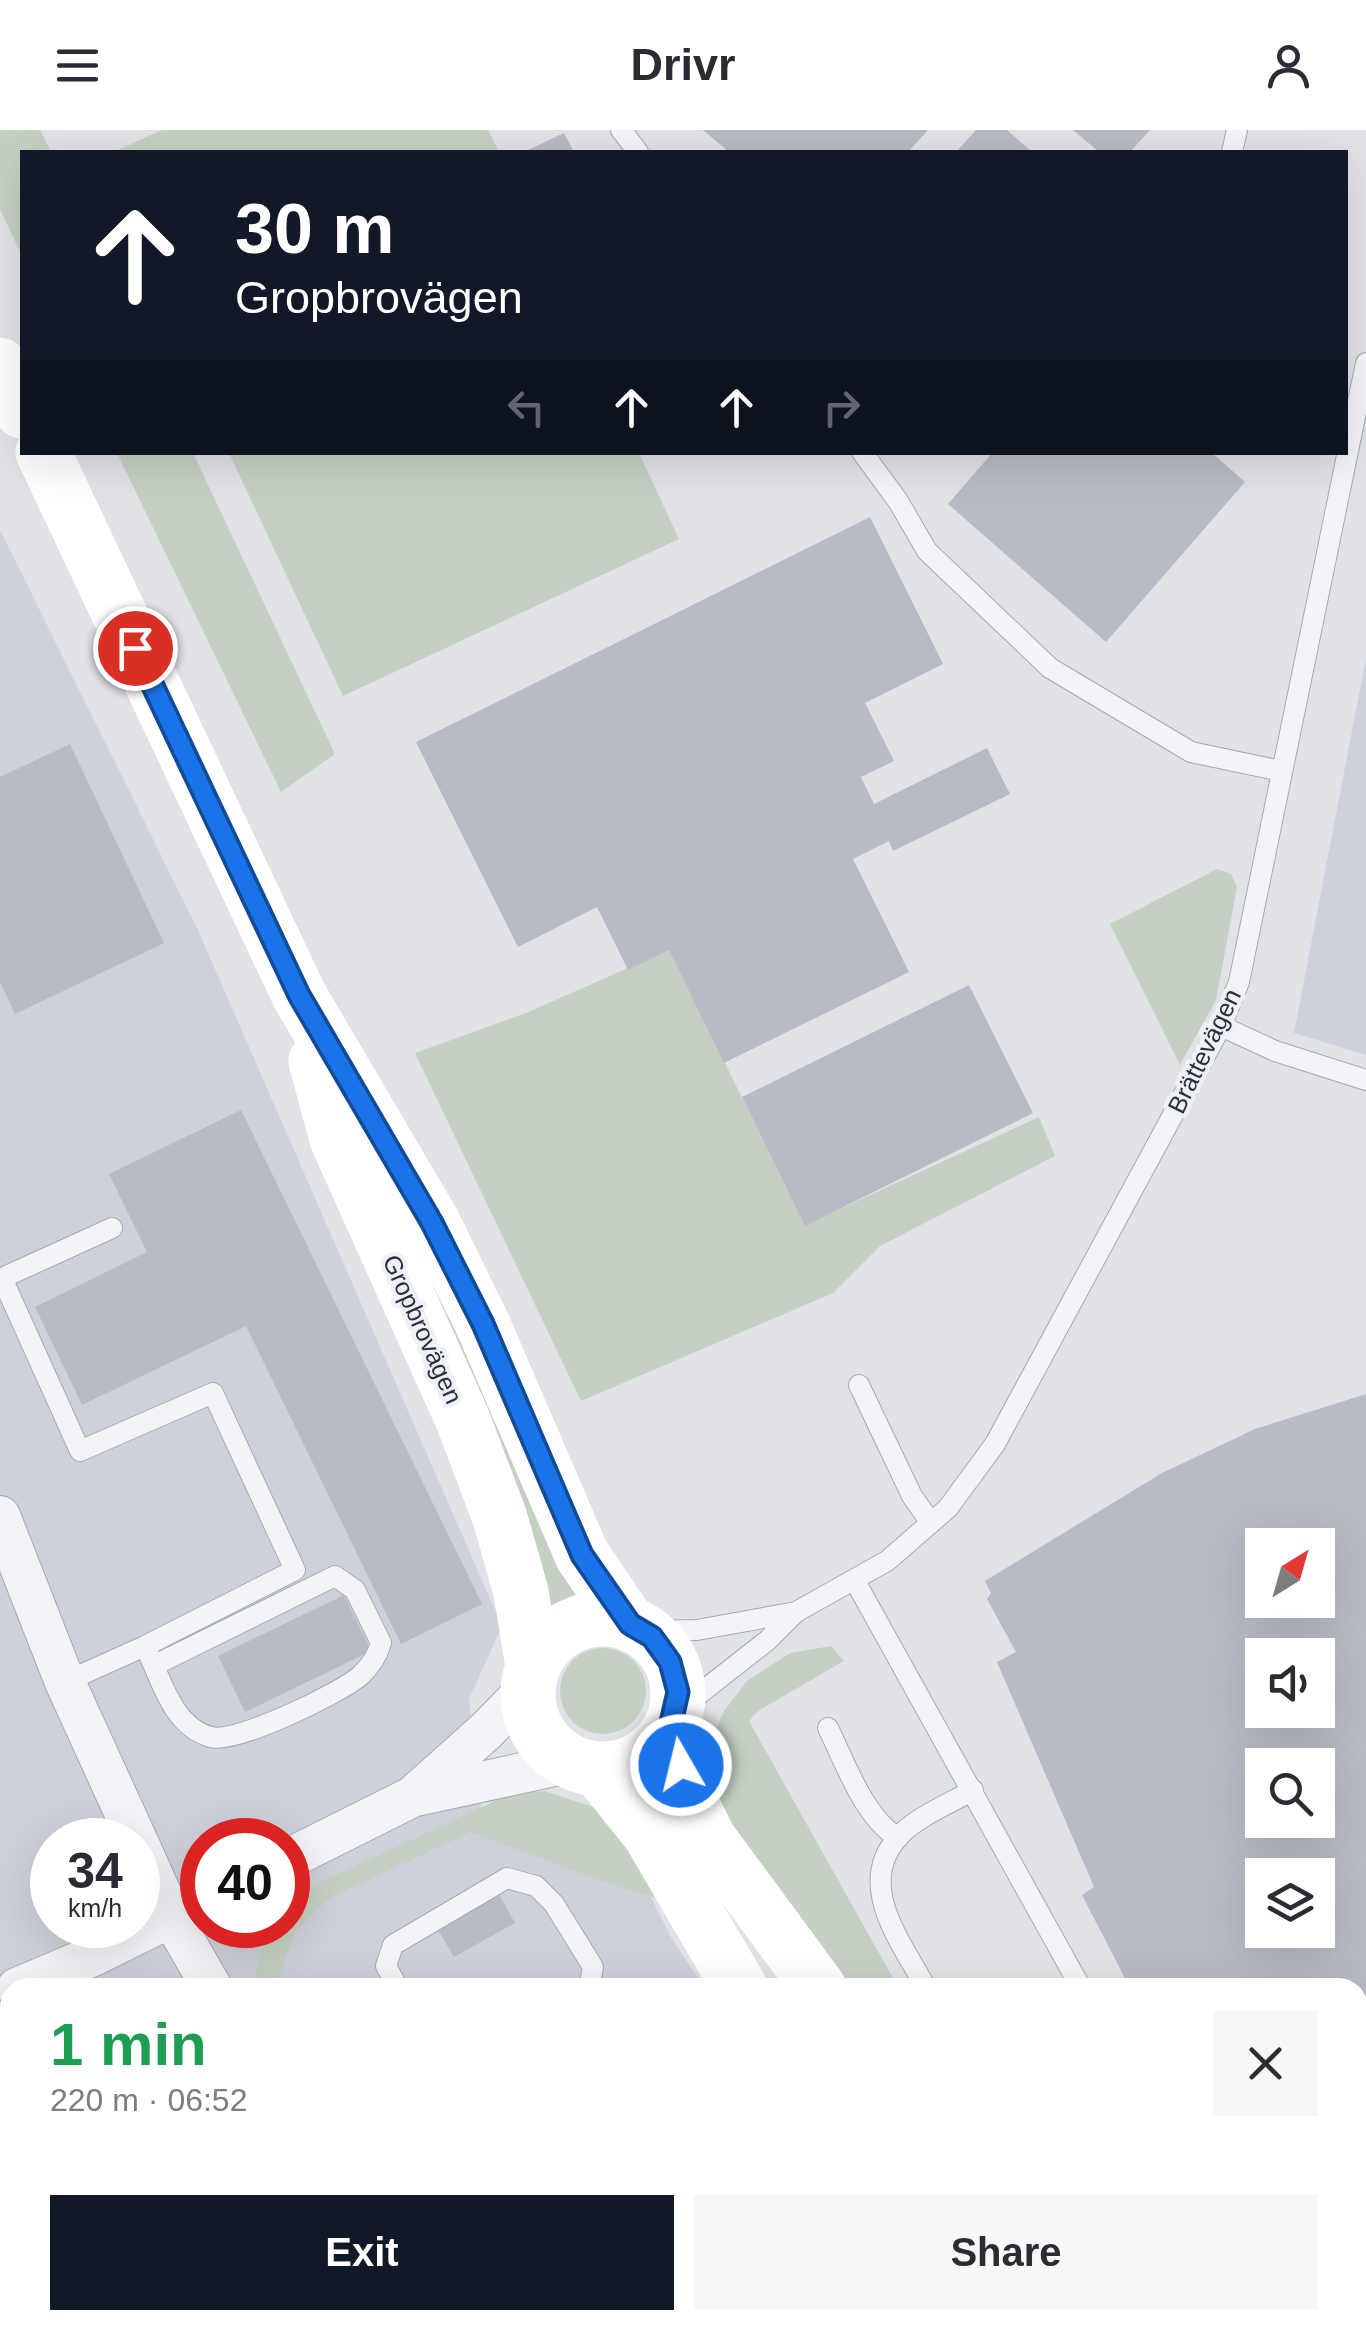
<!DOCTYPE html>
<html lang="en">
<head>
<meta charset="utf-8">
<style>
	body { margin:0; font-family:Arial,sans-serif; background:#f7f7f7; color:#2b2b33; height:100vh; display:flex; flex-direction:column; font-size:38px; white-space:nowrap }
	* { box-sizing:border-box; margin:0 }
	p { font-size:32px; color:#7c7c81 }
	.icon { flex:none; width:55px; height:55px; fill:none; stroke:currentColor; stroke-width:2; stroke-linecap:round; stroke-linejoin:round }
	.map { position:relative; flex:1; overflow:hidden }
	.sheet { position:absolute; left:0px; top:1848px; width:1368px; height:352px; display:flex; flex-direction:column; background:#fff; border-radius:30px 30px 0 0; box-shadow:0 10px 40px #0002 }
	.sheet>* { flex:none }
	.hud { position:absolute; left:20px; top:20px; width:1328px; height:305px; border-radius:0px; box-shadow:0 10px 40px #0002; background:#111827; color:#fff; overflow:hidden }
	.needle { width:65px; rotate:37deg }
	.buttons { position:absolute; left:1245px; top:1398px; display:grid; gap:20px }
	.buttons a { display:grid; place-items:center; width:90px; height:90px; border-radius:0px; background:#fff; box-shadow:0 10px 40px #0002; font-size:50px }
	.speed { position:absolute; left:30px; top:1688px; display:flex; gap:20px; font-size:50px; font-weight:700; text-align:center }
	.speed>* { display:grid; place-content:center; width:130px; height:130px; border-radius:50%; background:#fff; box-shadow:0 10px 40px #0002; line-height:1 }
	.speed small { font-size:25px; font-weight:400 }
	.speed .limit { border:15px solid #d22; background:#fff; color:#111 }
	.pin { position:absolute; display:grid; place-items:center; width:85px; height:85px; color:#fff; margin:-42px; border:5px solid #fff; border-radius:50%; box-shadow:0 2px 10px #0007 }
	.me { position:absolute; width:110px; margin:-55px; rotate:352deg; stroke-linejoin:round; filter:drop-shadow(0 0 8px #0008) }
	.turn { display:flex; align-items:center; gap:35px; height:210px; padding:0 50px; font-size:45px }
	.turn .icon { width:130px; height:130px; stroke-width:2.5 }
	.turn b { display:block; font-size:70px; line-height:85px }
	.lanes { display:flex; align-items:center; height:95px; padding:0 50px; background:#0003; justify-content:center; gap:50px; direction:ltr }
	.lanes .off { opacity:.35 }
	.round { display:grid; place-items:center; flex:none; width:105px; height:105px; border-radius:0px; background:#f7f7f7 }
	.summary { display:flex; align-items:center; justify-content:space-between; height:170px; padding:0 50px }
	h1 { font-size:60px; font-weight:700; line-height:75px; color:#1e9e55 }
	.action { display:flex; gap:20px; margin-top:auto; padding:20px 50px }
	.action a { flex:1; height:115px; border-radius:0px; background:#111827; color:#fff; font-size:40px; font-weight:700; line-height:115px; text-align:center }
	.action a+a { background:#f7f7f7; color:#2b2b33 }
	header { display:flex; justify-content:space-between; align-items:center; height:130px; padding:0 50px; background:#fff; font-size:45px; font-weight:700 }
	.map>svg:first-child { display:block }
	.built { fill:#cfd1da; fill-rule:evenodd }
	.green { fill:#c4d1c2 }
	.building { fill:#b8bbc4; fill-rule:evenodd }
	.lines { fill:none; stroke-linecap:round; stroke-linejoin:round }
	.lane-casing { stroke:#a6a9b2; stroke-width:22 }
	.street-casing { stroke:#a6a9b2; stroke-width:42 }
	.lane { stroke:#f3f4f7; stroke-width:20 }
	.street { stroke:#f3f4f7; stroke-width:40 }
	.secondary { stroke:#fff; stroke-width:55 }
	.route-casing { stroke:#114b97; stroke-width:25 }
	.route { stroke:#1a73e8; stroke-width:18 }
	.labels { text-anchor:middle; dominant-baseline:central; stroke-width:9; stroke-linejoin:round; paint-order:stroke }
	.street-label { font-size:25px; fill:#2a2f3e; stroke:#f0f1f6 }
</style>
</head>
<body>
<header><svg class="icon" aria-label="menu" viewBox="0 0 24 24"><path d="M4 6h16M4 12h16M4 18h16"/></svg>Drivr<svg class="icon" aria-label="person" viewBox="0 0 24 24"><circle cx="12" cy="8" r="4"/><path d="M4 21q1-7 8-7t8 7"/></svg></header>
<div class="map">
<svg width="1366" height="2198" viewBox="0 0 1366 2198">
	<rect width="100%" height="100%" fill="#e0e2e8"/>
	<path class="built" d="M0,400L197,798L502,1496L469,1569L483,1695L639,1743L672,1809L704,1857L10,1858V2190H917L922,2198H0ZM52,1710H138V1795H52ZM202,1710H288V1795H202Z
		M1366,528V925L1294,903Z"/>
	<path class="green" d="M0,0H40L51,22H22V126L0,79Z
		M162,0H488L499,22H113Z
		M117,323H193L335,624L281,662Z
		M229,323H639L679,409L343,566Z
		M1217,739L1231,744L1237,757L1216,870L1180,935L1110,794Z
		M669,820L805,1095L1039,987L1055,1026L880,1116L833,1163L581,1271L415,923L526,883Z
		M411,1099L582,1474L547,1482Z
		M831,1516L844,1531L758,1581L749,1591L898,1857H838L726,1705L702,1644L708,1616L724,1581L747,1551L790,1523Z
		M560 1561a43 43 0 1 1 86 0a43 43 0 1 1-86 0Z
		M545,1661L599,1679L669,1772L610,1754L471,1702L328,1769L296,1801L277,1852L279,1857H257L254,1852L263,1813L271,1795H288V1767L510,1664Z"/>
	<path class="building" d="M703,0H928L908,22H729Z
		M976,0H1007L1032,22H956Z
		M1073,0H1150L1130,22H1099Z
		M564,3L574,22H524Z
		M993,322H1211L1245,352L1106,512L948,374Z
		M870,387L943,534L865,573L894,631L861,647L874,674L987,618L1010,664L893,721L889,711L853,729L909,842L724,933L669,820L628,840L597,777L518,817L416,612Z
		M70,614L164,813L15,884L0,852V647Z
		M969,855L1033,983L805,1096L742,967Z
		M241,980L482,1474L401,1514L246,1196L82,1275L35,1177L147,1122L109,1044Z
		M1366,1264V2171L1358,2173V1858H1130L1082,1765L1094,1757L997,1532L1016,1522L987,1469L991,1463L985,1451L1162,1343L1255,1299ZM1262,1415H1318V1470H1262ZM1262,1525H1318V1580H1262ZM1262,1635H1318V1690H1262ZM1262,1745H1318V1800H1262Z
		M344,1465L371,1521L245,1582L218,1526Z
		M496,1759L515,1793L454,1827L434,1793Z
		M10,1961V2190H166L167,2198H0V1962Z"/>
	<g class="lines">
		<defs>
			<path id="lane" d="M621,0L638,22
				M1232,22L1237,0
				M862,322L898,371L927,421L1050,538L1191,622L1281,641
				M1221,896L1275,921L1366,950
				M859,1255L912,1366L931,1393
				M855,1451L1081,1858
				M644,1501L697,1500L796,1482
				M145,1516C161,1548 172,1597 211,1607C236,1614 340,1563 360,1546C371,1536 377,1527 381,1513L355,1460L335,1446L155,1535
				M65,1552L145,1516L295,1440L213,1263L80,1321L2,1148L112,1098
				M676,1582L768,1510L796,1482L887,1431L948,1378L995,1314L1221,896L1239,852L1366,233
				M828,1598C846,1634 863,1686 898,1708
				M398,1858L386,1836L393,1815L507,1748L536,1756L554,1774L593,1837L589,1858
				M926,1858C901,1811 853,1753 901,1704C919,1686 951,1673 973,1660
				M1272,2190L1278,2198"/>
			<path id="street" d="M0,1386L65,1552L137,1710
				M416,1666L573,1632
				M138,1712L172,1788L212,1858
				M288,1729L412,1667L486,1601L528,1558
				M17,1858L95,1825L202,1772
				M410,2190L415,2198"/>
		</defs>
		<use href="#lane" class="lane-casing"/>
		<use href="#street" class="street-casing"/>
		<use href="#lane" class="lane"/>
		<use href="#street" class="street"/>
		<path class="secondary" d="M0,235L22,281
			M43,322L299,865L433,1093L483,1195L582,1425L629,1494
			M316,931L337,1009L463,1290L500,1388L521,1462L533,1537
			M528 1564a75 75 0 1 1 150 0a75 75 0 1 1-150 0Z
			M670,1597L693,1677L709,1709L819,1858
			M598,1639L650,1704L740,1858
			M959,2190L966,2198
			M1015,2190L1020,2198"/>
	</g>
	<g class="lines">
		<defs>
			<path id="route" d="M135,518L299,865L432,1093L483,1194L582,1425L630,1494L652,1507L670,1532L678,1562L670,1597L681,1635"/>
		</defs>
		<use href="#route" class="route-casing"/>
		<use href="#route" class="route"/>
	</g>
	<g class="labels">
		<g class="street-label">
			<text transform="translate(1204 921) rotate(-64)">Brättevägen</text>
			<text transform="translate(423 1199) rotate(66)">Gropbrovägen</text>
		</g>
	</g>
</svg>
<div class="buttons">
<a><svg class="needle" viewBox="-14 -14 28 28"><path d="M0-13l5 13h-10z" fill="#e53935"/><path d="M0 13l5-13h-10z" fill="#7c7c81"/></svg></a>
<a><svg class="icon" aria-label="sound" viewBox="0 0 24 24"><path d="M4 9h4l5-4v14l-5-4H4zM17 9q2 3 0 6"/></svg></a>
<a><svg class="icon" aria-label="search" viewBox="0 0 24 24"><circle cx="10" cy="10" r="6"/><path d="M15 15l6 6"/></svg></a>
<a><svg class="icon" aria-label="layers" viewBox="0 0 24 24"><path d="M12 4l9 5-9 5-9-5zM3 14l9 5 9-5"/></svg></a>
</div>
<div class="speed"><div>34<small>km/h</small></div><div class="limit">40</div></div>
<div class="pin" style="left:135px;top:518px;background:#d93025"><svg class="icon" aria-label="arrive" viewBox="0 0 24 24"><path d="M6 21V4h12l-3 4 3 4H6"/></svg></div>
<svg class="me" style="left:681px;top:1635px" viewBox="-20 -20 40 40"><circle r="17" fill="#1a73e8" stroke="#fff" stroke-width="3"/><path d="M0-11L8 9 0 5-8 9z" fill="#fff"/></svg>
<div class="hud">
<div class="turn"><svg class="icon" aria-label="ahead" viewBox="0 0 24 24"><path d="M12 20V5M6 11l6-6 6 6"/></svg><div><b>30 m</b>Gropbrovägen</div></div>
<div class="lanes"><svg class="icon off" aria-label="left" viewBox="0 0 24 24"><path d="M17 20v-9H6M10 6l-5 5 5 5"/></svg><svg class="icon" aria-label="ahead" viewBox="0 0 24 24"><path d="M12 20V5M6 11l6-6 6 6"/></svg><svg class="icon" aria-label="ahead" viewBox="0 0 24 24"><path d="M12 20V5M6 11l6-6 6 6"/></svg><svg class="icon off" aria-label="right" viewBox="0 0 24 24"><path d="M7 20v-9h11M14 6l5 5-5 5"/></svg></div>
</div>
<section class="sheet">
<div class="summary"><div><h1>1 min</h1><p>220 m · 06:52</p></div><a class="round"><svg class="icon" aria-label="close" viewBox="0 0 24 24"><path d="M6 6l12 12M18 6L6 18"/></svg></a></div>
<div class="action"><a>Exit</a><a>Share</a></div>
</section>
</div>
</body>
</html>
